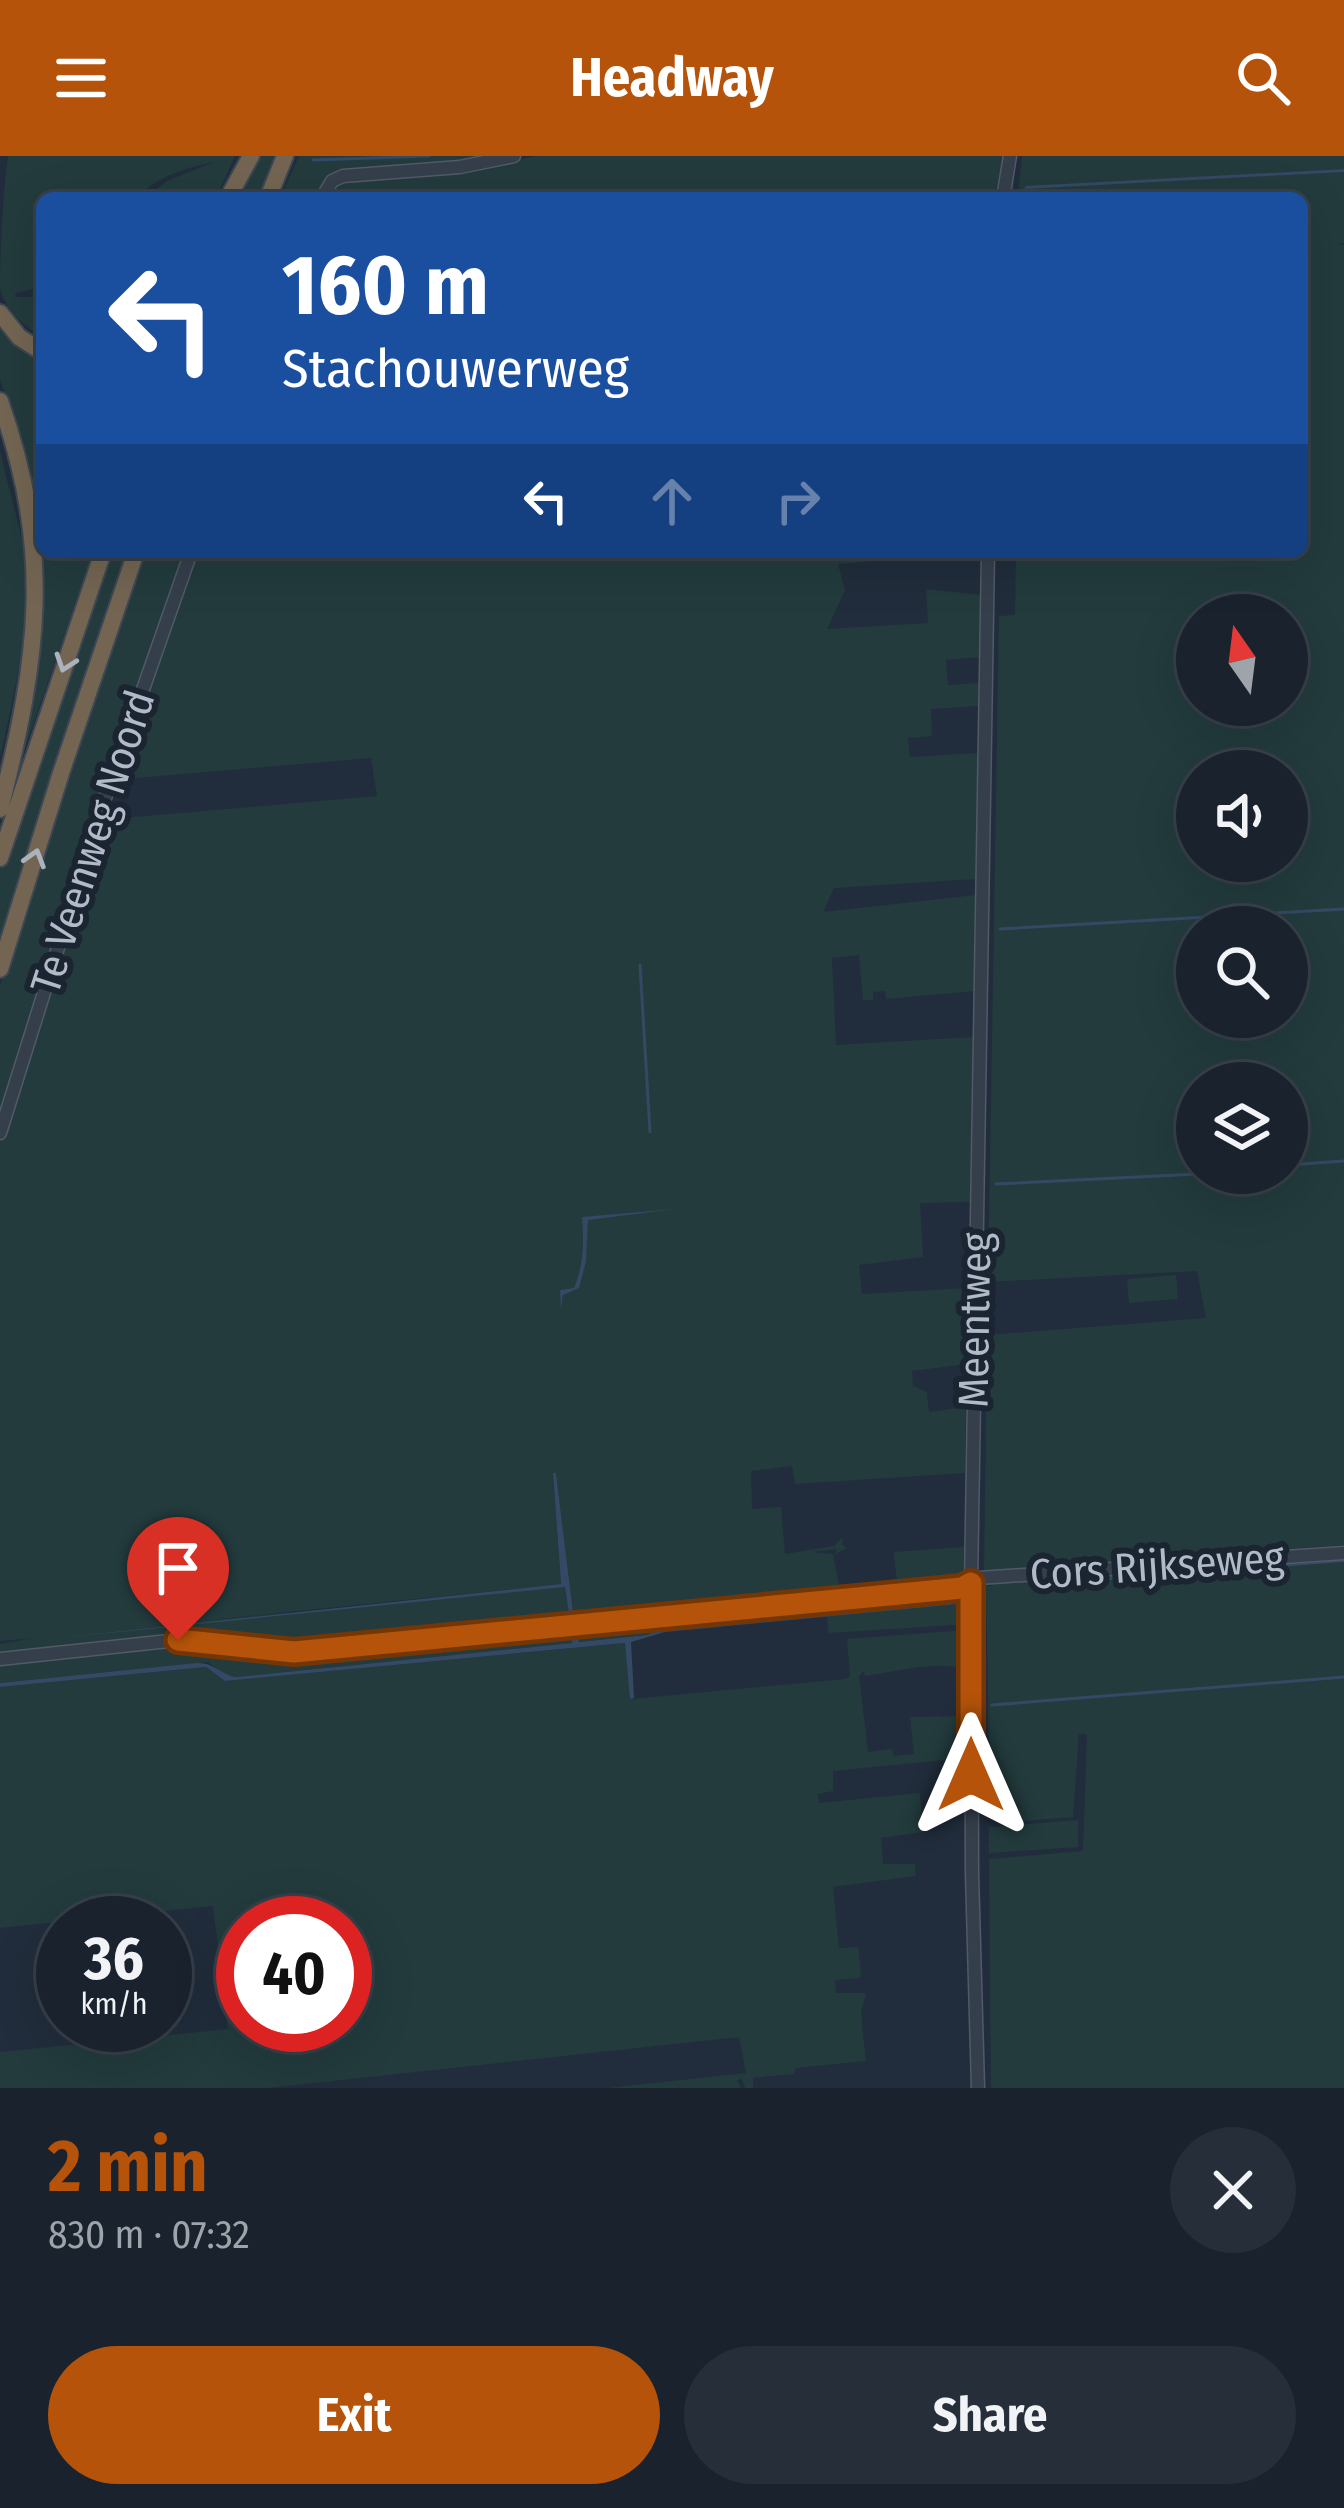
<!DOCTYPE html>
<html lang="en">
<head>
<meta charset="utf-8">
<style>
	body { margin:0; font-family:"Fira Sans Condensed",sans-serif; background:#262f39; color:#f1f3f6; height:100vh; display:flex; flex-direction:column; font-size:45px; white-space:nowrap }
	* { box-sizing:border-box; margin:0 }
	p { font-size:39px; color:#9fa4aa }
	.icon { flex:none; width:66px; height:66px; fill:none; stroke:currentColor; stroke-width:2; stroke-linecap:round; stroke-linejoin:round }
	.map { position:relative; height:1932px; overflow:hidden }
	.details { display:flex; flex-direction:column; background:#19222d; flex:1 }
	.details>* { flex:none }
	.banner { position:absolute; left:36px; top:36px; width:1272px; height:366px; border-radius:18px; box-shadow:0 12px 48px #0002,0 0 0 3px #373f49; background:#1a4fa0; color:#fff; overflow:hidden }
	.needle { width:78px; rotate:346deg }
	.buttons { position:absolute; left:1176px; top:438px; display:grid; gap:24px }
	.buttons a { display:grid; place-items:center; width:132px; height:132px; border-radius:50%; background:#19222d; box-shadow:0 12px 48px #0002,0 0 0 3px #373f49; font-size:60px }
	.speed { position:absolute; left:36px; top:1740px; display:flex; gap:24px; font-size:60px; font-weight:700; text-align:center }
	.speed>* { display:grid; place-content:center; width:156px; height:156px; border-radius:50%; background:#19222d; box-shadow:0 12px 48px #0002,0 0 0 3px #373f49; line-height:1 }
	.speed small { font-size:30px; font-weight:400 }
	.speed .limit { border:18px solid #d22; background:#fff; color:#111 }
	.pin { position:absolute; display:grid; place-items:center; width:102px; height:102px; color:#fff; margin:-123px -51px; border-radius:50% 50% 50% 0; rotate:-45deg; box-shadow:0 0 12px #0007 }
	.pin .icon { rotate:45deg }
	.me { position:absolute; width:132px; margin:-66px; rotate:0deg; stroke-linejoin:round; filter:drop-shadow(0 0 9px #0008) }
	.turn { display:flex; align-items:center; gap:42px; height:252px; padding:0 48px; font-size:54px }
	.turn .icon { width:156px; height:156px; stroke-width:2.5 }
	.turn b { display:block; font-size:84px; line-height:102px }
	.lanes { display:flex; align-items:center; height:114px; padding:0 48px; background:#0003; justify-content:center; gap:60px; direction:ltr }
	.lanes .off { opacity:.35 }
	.round { display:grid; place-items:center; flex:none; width:126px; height:126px; border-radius:63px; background:#262f39 }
	.head { display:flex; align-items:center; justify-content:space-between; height:204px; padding:0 48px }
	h1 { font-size:72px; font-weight:700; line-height:90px; color:#b45309 }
	.button { display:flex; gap:24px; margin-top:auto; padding:24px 48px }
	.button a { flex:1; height:138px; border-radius:72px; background:#b45309; color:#fff; font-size:48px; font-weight:700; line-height:138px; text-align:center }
	.button a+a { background:#262f39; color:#f1f3f6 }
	header { display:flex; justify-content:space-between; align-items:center; height:156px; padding:0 48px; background:#b45309; color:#fff; font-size:54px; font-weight:700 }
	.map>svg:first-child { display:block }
	.green { fill:#233b3d; fill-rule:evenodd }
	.water { fill:#344964 }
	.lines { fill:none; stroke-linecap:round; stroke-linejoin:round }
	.stream { stroke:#344964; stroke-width:3 }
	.minor-casing { stroke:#515a67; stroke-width:15 }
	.highway-casing { stroke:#3e4754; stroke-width:20 }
	.minor { stroke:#353f4c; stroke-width:12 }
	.highway { stroke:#736552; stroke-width:16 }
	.oneway { stroke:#abb2bc }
	.route-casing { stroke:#753606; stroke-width:30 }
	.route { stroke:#b45309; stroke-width:21 }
	.labels { text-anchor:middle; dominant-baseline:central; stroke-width:12; stroke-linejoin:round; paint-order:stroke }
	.street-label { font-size:42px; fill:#b1bac8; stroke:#1b2431 }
</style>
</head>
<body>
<header><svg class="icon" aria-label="menu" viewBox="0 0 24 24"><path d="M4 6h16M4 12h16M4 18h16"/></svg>Headway<svg class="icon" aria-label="search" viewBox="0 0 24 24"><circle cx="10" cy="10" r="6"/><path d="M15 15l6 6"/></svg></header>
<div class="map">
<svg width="1344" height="1932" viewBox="0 0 1344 1932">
	<rect width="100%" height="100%" fill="#212d3c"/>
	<path class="green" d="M8,0H235L216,42H144L167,25L214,6C181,13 160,20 135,42H42V131L15,137L16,141H42V182C25,170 5,154 0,132C0,94 3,38 8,0Z
		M256,0H279L264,42H240Z
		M299,0H496L453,8L340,18L318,42H280Z
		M536,0H1006L1007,11L1015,15L1013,42H325L345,22L485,12Z
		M1022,0H1344V13L1025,32L1344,16V87L1337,88L1344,89V1389L1074,1410V1423L1060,1427L1344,1406V1932H991L989,1703L1083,1695L1087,1578H1079L1073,1661L1010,1666L1009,1647L990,1648L986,1430H992L993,1417H984L987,1179L1206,1162L1197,1115L988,1126L999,460L1015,459L1016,396H1302V42H1018ZM1197,459H1287V549H1197ZM1197,615H1287V705H1197ZM1197,771H1287V861H1197ZM1197,927H1287V1017H1197Z
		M0,166L42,200V396H93L21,603L38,505L27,308L0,223Z
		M0,294C7,328 18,362 24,395C35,452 13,545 0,601Z
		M109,396H131L0,789V714Z
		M145,396H189L0,969V830Z
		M193,396H983L838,408L845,434L827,473L928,467L926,433L982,439L980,501L946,504L948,529L980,527L979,550L931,553L932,580L908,582L910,601L978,597L976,723L834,732L823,756L976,739L974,835L886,843L885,835L873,836V844H863L859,799L832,802L836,889L973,881L970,1046L920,1047L923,1101L859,1109L862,1138L968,1132L967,1208L912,1215L913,1230L927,1236L929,1256L966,1251L965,1317L795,1328L792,1310L751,1315L752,1353L781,1351L785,1398L834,1390L843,1381L842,1389L847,1392L835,1398L837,1393L813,1396L833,1398L841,1441L306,1492L188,1482L0,1499V1488L35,1482L0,1485V985L100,664L377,640L371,602L113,624ZM556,1317L574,1463L570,1464L565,1431L200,1465L561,1428L553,1318Z
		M1176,1119L1178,1143L1129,1147L1127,1123Z
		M964,1391L963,1427L898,1436L894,1396Z
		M948,1438L967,1442V1465L955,1469L828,1477L827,1459L958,1448L957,1443L670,1469L647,1479L579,1486L577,1479H572V1487L236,1521L226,1519L208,1506L0,1527V1506L172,1487L266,1498Z
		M965,1474L968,1547L963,1514C941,1503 891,1517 865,1520L864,1515L859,1520L868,1596L892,1593L894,1600L914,1598L910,1561L966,1560V1602L833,1615V1635L818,1638L819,1647L920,1637L923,1676L881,1682L883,1708H915L916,1720L833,1731L839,1792L858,1791L861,1818L859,1822L835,1824L836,1837H866L861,1857L866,1905L796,1912L794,1918L753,1922V1932H745L742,1923L737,1924L741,1932H608L746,1917L739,1881L268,1932H0V1896L228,1873L213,1750L0,1772V1531L206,1511L225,1525L626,1487L631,1543L845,1523L850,1520L847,1483ZM243,1767H345V1869H243Z
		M1078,1664V1691L989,1697V1671Z"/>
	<path class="water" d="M1344,13V16L1024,33L1026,30Z
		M675,1053L588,1064L586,1105L579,1132L563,1139L561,1153L560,1134L574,1132C584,1108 584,1087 582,1061Z
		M553,1317H556L574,1464H570L565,1431L49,1483L561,1428Z
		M1344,1402V1406L1060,1428V1424L1099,1420Z
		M958,1443V1448L665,1476L631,1486L634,1542L630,1543L625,1487L225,1525L206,1511L0,1531V1527L196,1507C214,1506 220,1518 236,1521L572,1487V1478H577L579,1486L647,1479L670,1469Z"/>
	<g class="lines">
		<path class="stream" d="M313,4L429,0
			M1000,773L1344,753
			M640,809L650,976
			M1287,1009L1344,1005
			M996,1028L1218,1017
			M992,1549L1344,1521"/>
		<defs>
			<path id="minor" d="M322,42L332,25L343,20L460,11L514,0
				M1003,42L1010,0
				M0,977L104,645L191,396
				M0,1503L178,1484L263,1495L332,1493L963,1432L979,1422L1344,1397
				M978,1932L972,1718L971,1427L988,396"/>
			<path id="highway" d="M228,42L251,0
				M268,42L285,0
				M0,157L19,181L42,196
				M0,245C53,397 39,500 0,653
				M0,702L103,396
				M0,813L61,617L136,396"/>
		</defs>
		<use href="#minor" class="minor-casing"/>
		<use href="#highway" class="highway-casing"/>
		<use href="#minor" class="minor"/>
		<use href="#highway" class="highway"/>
	</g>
	<defs><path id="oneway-chevron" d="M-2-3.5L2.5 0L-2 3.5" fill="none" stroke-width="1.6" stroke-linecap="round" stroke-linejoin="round" transform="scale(3)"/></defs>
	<g class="oneway">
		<use href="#oneway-chevron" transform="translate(65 507) rotate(109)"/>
		<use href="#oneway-chevron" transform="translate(35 702) rotate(-73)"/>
	</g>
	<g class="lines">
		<defs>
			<path id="route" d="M178,1484L294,1496L962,1432L971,1427V1619"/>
		</defs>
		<use href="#route" class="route-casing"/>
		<use href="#route" class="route"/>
	</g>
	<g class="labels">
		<g class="street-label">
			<text transform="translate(93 686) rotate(-72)">Te Veenweg Noord</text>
			<text transform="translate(975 1164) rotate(-89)">Meentweg</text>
			<text transform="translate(1157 1410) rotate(-4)">Cors Rijkseweg</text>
		</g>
	</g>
</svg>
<div class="buttons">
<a><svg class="needle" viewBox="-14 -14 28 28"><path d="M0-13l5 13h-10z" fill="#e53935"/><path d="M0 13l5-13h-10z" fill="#9fa4aa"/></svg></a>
<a><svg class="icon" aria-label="sound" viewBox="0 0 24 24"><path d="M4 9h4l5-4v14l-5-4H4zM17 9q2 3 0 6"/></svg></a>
<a><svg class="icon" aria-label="search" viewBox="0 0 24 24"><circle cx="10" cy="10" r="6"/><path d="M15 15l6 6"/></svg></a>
<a><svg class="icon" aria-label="layers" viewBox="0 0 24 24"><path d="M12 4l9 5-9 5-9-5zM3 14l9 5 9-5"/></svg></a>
</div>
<div class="speed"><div>36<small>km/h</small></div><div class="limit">40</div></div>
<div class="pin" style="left:178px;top:1484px;background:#d93025"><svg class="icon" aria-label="arrive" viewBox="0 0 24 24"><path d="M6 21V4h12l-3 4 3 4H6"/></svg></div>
<svg class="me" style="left:971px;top:1619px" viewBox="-20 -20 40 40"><path d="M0-17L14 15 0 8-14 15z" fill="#b45309" stroke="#fff" stroke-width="4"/></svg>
<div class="banner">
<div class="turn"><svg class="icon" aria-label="left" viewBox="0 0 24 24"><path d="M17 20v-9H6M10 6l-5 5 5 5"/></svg><div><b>160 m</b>Stachouwerweg</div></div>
<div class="lanes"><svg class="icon" aria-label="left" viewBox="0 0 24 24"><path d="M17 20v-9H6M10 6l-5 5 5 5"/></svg><svg class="icon off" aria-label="ahead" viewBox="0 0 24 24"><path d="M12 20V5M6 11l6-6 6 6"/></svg><svg class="icon off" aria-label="right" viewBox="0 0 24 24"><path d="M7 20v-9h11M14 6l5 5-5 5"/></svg></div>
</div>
</div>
<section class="details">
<div class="head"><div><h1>2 min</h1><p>830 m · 07:32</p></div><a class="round"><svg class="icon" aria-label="close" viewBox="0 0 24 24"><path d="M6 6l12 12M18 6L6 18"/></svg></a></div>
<div class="button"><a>Exit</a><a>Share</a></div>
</section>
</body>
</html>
